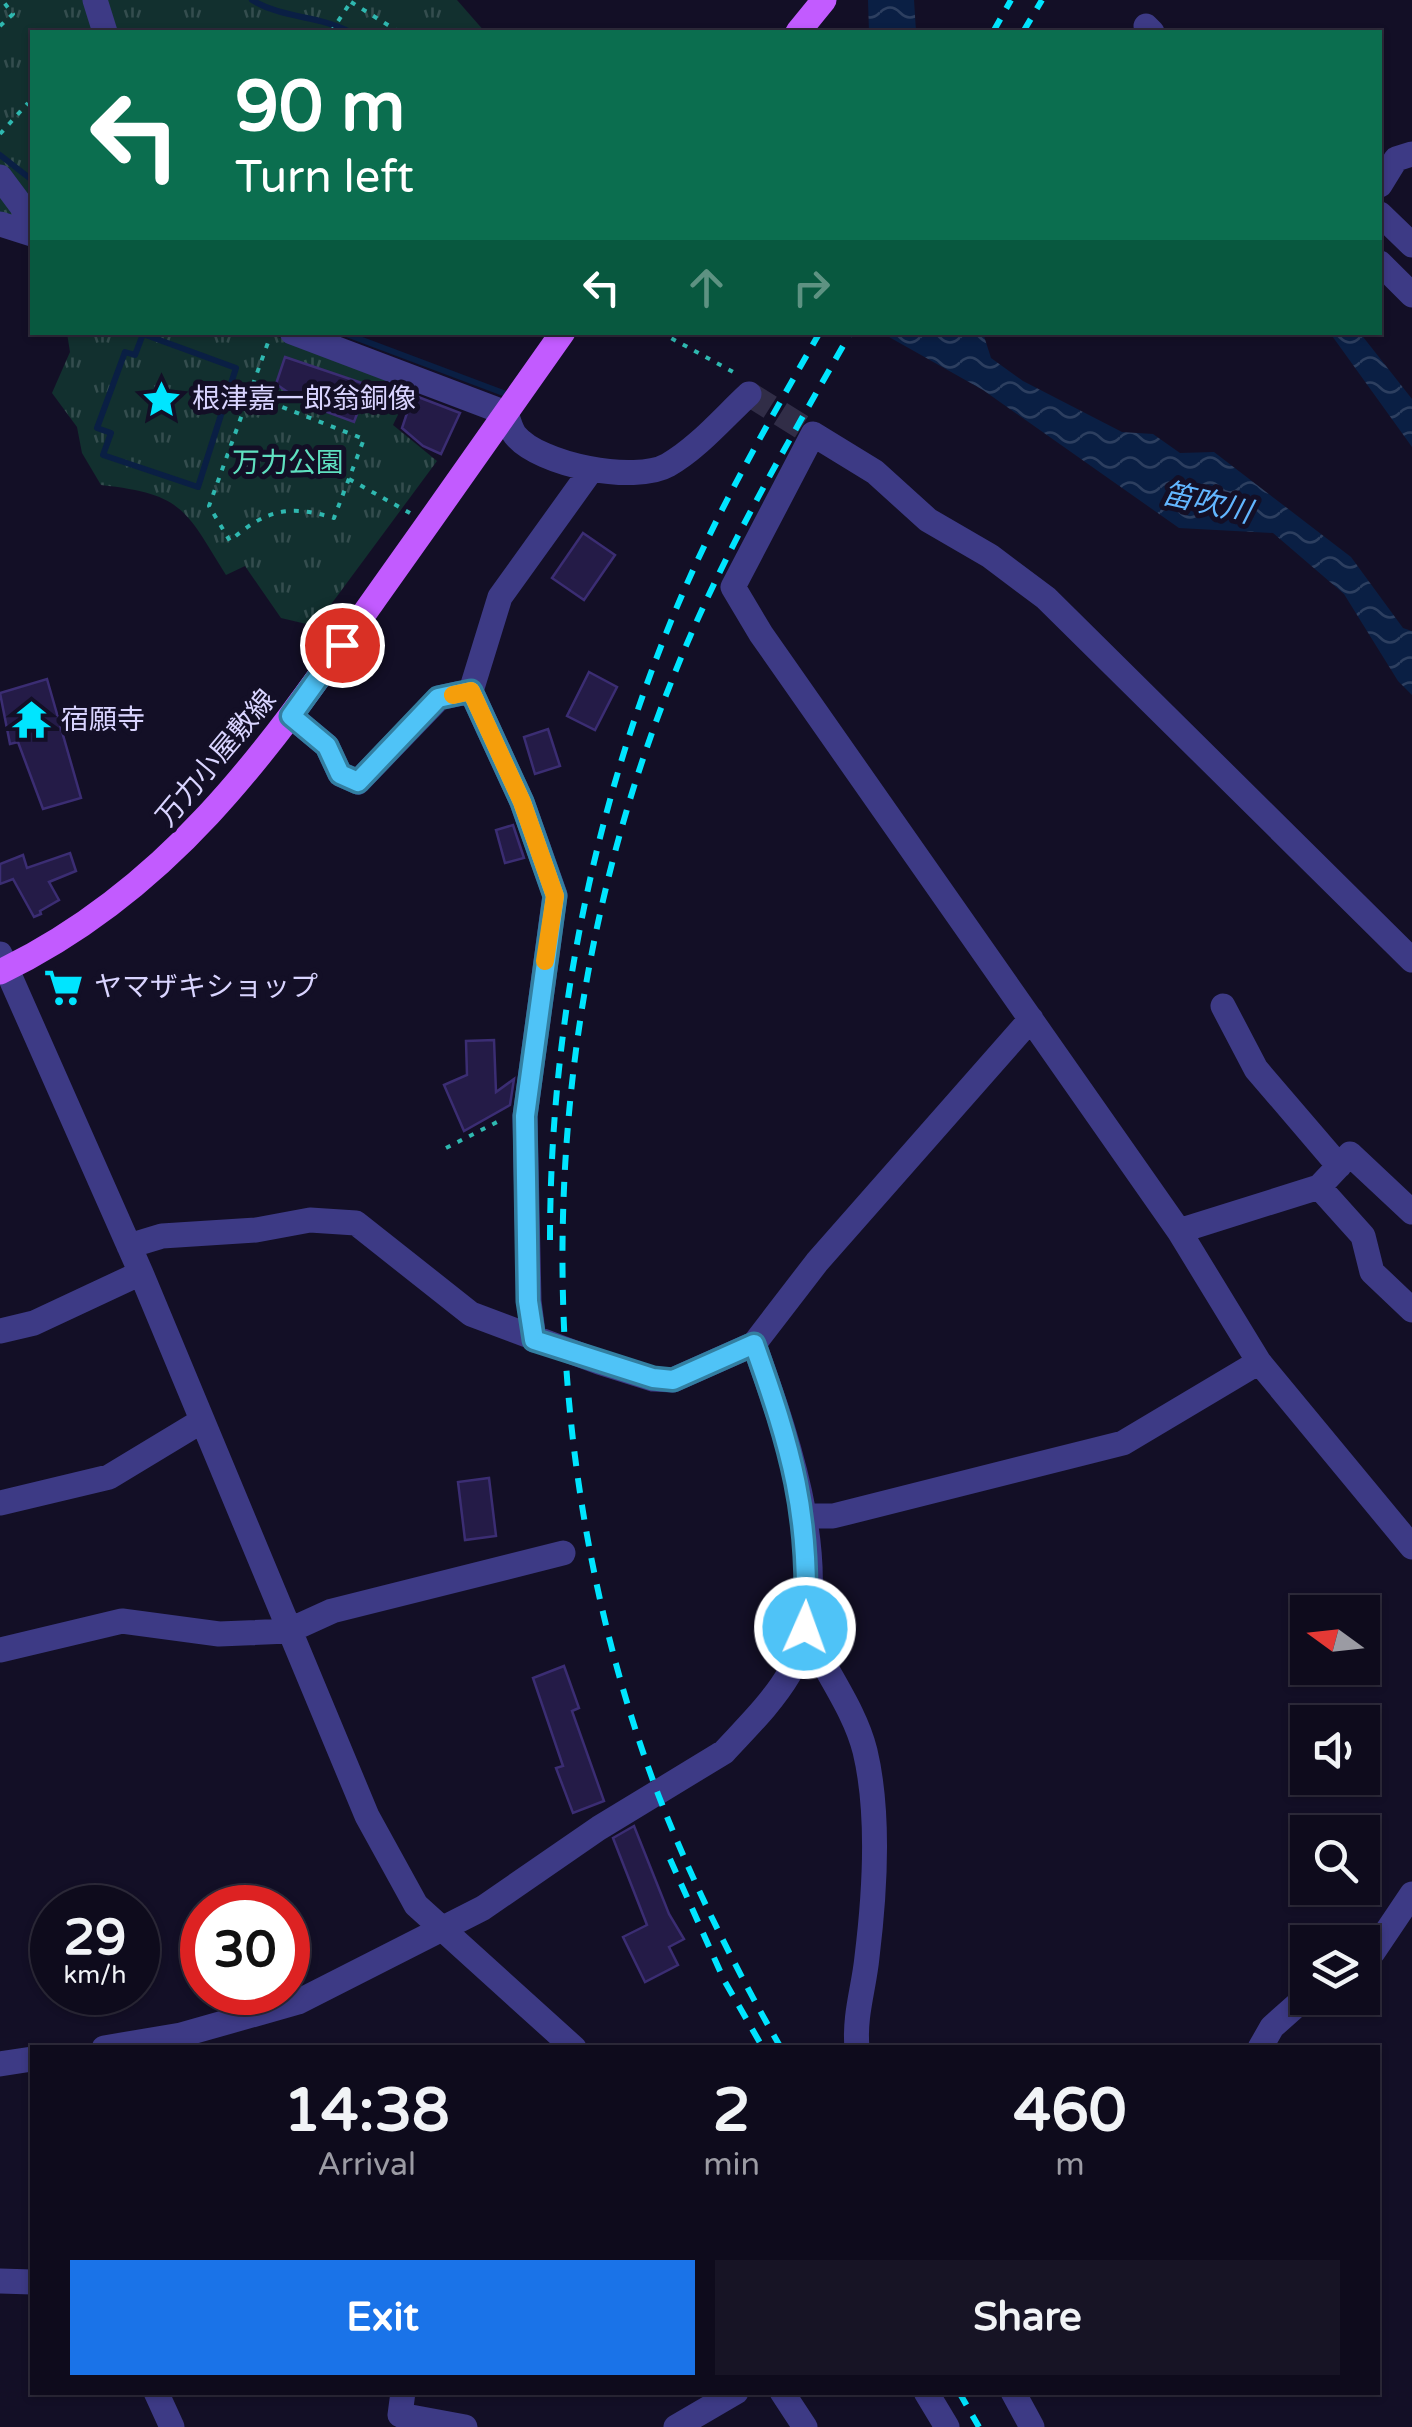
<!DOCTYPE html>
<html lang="en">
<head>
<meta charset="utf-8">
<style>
	body { margin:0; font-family:"Varela Round","Noto Sans JP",sans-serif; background:#171425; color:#f1f3f6; height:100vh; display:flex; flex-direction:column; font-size:38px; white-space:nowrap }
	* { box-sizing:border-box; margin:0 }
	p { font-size:32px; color:#9b9ba3 }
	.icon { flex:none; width:55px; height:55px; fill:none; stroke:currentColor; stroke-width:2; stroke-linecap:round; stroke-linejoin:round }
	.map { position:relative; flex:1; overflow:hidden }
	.details { position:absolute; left:30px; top:2045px; width:1350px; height:350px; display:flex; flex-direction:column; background:#0e0b1c; border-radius:0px; box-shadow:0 2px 8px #0004,0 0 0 2px #2e2b3b }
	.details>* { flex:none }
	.guide { position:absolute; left:30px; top:30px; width:1352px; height:305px; border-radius:0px; box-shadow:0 2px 8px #0004,0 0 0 2px #2e2b3b; background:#0b6e4f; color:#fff; overflow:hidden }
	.needle { width:65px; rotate:285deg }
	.controls { position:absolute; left:1290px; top:1595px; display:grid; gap:20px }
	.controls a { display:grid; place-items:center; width:90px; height:90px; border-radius:0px; background:#0e0b1c; box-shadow:0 2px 8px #0004,0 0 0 2px #2e2b3b; font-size:50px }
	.speed { position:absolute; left:30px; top:1885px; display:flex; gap:20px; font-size:50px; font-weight:700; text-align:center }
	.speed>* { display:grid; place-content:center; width:130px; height:130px; border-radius:50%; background:#0e0b1c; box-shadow:0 2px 8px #0004,0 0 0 2px #2e2b3b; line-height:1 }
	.speed small { font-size:25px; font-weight:400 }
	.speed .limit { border:15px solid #d22; background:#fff; color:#111 }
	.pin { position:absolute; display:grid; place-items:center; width:85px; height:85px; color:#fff; margin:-42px; border:5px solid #fff; border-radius:50%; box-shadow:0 2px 10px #0007 }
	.me { position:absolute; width:110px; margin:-55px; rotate:2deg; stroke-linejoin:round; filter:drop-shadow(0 0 8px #0008) }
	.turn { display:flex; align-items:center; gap:35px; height:210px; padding:0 40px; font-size:45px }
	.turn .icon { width:130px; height:130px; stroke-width:2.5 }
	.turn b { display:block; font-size:70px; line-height:85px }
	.lanes { display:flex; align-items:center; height:95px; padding:0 40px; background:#0003; justify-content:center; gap:50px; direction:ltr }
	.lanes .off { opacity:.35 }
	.eta { display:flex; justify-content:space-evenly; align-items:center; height:170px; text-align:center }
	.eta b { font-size:60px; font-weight:700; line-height:70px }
	.cta { display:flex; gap:20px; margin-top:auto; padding:20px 40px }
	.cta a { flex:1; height:115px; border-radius:0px; background:#1a73e8; color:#fff; font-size:40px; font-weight:700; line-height:115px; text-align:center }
	.cta a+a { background:#171425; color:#f1f3f6 }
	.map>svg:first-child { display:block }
	.park { fill:url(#park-tufts) }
	.water { fill:url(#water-waves) }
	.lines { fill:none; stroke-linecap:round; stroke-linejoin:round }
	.stream { stroke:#0a1f44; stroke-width:6 }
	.building { fill:#241b47; stroke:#3b2d73; stroke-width:2.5 }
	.minor-tunnel { stroke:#312d47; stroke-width:25; stroke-dasharray:25 12; stroke-linecap:butt }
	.path { stroke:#2fb8b0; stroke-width:4; stroke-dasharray:5 8; stroke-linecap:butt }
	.minor { stroke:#3d3a85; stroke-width:25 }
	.major { stroke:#c25bff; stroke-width:25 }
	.rail { stroke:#00e5ff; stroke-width:6; stroke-dasharray:15 12; stroke-linecap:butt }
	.route-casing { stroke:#337fa1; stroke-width:25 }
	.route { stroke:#4fc3f7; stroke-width:18 }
	.slow { stroke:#f59e0b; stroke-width:18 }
	.labels { text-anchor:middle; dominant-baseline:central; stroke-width:10; stroke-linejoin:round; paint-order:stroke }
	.poi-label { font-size:28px; fill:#d9d4ff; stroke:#130f26; text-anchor:start }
	.park-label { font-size:28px; fill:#5fe0c0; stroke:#130f26 }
	.street-label { font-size:28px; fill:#d9d4ff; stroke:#130f26 }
	.water-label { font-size:30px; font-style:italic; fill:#62b6ff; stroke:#130f26 }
</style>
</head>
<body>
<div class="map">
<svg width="1412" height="2427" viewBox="0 0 1412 2427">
	<defs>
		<pattern id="park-tufts" width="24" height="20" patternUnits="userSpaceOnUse" patternTransform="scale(2.5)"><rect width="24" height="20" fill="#12302f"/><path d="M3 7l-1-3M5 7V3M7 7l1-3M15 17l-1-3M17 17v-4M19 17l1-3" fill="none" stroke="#344d4e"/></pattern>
		<pattern id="water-waves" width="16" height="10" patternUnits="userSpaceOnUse" patternTransform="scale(2.5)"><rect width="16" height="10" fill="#0a1f44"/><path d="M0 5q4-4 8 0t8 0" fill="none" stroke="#2d3f60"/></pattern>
	</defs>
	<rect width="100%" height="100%" fill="#130f26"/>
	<path class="park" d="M0,0H457L485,32H32V228L0,215Z
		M67,333H267L412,386L393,425L437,461L315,626L281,618L245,566L226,575C185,509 183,494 101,485L82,453L77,427L52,393L70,352Z"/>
	<path class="water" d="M868,0H914L916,32H869Z
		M882,333H983L991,358L1023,381L1122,432L1153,434L1180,453L1214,452L1351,557L1403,628L1412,631V695L1398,681L1344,594L1273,533L1179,528L983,390Z
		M1330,333H1360L1412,399V447Z"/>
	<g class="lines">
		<path class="stream" d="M252,0C283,19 318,15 350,32
			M0,155L32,180
			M341,332L506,394
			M143,334L236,368L198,487L103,455L111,433L97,428L125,352L135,355Z"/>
	</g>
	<path class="building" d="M285,357L368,385L354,422L305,404L276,384Z
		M413,395L460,413L441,454L423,446L402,428Z
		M583,533L615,555L584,600L552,578Z
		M589,672L617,687L595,730L567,716Z
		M47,679L81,798L43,809L18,742L10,744L0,693Z
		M548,729L560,766L535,774L524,737Z
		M513,825L524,858L505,863L496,830Z
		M70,853L76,871L49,882L59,900L40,911L41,914L34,917L13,879L0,884V864L23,855L27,868Z
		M494,1040L496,1092L514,1079L510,1105L464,1131L444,1085L467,1075L466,1041Z
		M489,1478L496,1536L465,1540L458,1482Z
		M564,1666L579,1708L572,1711L604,1801L573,1813L556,1768L563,1766L533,1678Z
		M634,1826L669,1914L684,1939L669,1947L678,1965L645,1982L623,1937L647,1925L613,1838Z"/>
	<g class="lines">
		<path class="minor-tunnel" d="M749,394L813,434"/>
		<path class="path" d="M351,2L399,32
			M0,26L13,14L2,0
			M331,32L350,3
			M0,134L28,103
			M660,332L735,373
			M246,393L364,439L334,518C289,504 265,510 230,541L209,506L270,337
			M349,479L410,513
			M446,1148L501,1120"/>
		<path class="minor" d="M95,0L105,32
			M1146,26L1152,32
			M0,177L32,220
			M1380,185L1396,159L1412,154
			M1380,214L1412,245
			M0,224L32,234
			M1380,263L1412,295
			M292,332L506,413C508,419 511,430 515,435C539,465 635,484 668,465C698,448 724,417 749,394
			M471,691L500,597L592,469
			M291,716L327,746L340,774L358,782L439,698L471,691L522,802L555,895L525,1116L529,1301L534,1340
			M0,954L141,1273L367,1816L416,1905L574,2048
			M1412,960L1046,598L990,556L928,520L875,472L813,434L733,587L761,634L1179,1231L1259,1362L1412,1547
			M1223,1006L1256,1069L1339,1166
			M1319,1187L1363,1236L1372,1272L1412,1310
			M1179,1231L1319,1187L1350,1154L1412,1212
			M129,1246L162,1236L256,1230L310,1220L356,1223L471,1314L599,1362L653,1379L673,1380L754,1344L817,1262L1031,1019
			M0,1331L34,1323L141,1273
			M0,1503L109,1477L200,1422
			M805,1516H833L1123,1443L1259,1362
			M805,1627C823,1669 854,1707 865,1751C880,1814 875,1892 867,1957C864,1988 854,2015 857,2048
			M0,1650L122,1621L219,1634L288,1631L332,1611L563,1553
			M1362,1959L1373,1952L1412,1894
			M104,2048L181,2035L298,2002L483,1908L599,1828L724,1752C746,1728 772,1703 789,1674C841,1583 786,1434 754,1344
			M1260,2048L1272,2027L1308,1995
			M0,2064L32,2059
			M0,2281L32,2282
			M156,2392L172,2427
			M403,2392L400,2415L465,2427
			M782,2392L805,2427
			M926,2392L947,2427
			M1013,2392L1032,2427
			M676,2427L736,2392"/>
		<path class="major" d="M798,32L824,0
			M0,972C174,888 270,747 378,594C440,507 501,420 563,332"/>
		<path class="rail" d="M993,32L1011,0
			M1023,32L1042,0
			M550,1240C550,1020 595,797 682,595C721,504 771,418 820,332
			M670,1859L724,1980L763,2048
			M781,2048C734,1966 692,1882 658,1794C525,1441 532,1029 672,680C720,558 786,446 851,332
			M959,2392L979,2427"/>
	</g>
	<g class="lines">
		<defs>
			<path id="route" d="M342,645L291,716L327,746L340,774L358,782L438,698L471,691L522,802L555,896L525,1116L528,1301L534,1340L653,1378L673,1380L754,1344C791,1448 811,1515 805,1628"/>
		</defs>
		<use href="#route" class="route-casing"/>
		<use href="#route" class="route"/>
		<path class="slow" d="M453,695L471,691L522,802L555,896L545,961"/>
	</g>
	<defs>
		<symbol id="sight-bare" viewBox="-9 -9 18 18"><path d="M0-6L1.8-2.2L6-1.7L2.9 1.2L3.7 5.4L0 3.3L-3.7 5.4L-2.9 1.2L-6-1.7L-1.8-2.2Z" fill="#00e5ff" stroke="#130f26" stroke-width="2.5" paint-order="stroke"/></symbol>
		<symbol id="temple-bare" viewBox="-9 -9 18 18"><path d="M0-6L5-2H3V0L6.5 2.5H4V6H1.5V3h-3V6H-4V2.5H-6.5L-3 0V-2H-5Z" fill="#00e5ff" stroke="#130f26" stroke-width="2.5" paint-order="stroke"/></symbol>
		<symbol id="supermarket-bare" viewBox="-9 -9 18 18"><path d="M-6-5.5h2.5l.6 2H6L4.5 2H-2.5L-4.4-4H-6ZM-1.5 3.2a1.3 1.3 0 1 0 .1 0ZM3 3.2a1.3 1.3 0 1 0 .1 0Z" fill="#00e5ff" stroke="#130f26" stroke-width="2.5" paint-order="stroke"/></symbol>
	</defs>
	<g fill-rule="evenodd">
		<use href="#sight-bare" x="134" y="372" width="55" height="55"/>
		<use href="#temple-bare" x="4" y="692" width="55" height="55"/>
		<use href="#supermarket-bare" x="36" y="960" width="55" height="55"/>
	</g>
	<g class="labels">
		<g class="poi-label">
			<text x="192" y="399">根津嘉一郎翁銅像</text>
			<text x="61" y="720">宿願寺</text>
			<text x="94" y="987">ヤマザキショップ</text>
		</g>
		<g class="park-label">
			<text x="288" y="463">万力公園</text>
		</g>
		<g class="street-label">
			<text transform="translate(216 758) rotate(-50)">万力小屋敷線</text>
		</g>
		<g class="water-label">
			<text transform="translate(1207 503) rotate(13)">笛吹川</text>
		</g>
	</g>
</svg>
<div class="controls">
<a><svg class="needle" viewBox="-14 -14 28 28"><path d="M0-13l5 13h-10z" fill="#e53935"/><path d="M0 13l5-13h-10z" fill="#9b9ba3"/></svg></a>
<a><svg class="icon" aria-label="sound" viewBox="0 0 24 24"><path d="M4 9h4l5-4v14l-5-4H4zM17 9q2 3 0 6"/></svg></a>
<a><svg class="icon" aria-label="search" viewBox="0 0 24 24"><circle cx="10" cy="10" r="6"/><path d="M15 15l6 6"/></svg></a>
<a><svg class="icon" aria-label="layers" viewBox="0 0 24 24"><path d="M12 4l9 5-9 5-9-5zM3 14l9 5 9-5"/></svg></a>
</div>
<div class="speed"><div>29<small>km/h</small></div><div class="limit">30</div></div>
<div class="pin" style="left:342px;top:645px;background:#d93025"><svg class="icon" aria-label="arrive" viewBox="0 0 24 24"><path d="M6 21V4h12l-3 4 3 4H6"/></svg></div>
<svg class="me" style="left:805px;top:1628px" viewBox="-20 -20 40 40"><circle r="17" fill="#4fc3f7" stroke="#fff" stroke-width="3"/><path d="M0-11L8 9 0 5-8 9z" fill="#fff"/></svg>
<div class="guide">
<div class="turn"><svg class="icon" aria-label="left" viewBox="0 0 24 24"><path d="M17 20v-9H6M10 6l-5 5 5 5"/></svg><div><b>90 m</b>Turn left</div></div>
<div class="lanes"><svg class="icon" aria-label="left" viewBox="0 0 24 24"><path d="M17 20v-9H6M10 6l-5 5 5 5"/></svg><svg class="icon off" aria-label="ahead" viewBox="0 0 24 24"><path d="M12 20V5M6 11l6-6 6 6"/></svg><svg class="icon off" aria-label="right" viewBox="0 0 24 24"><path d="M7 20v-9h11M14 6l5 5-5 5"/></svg></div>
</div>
<section class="details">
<div class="eta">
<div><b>14:38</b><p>Arrival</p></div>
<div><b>2</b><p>min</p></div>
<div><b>460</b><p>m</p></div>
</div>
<div class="cta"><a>Exit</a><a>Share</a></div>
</section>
</div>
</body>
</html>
